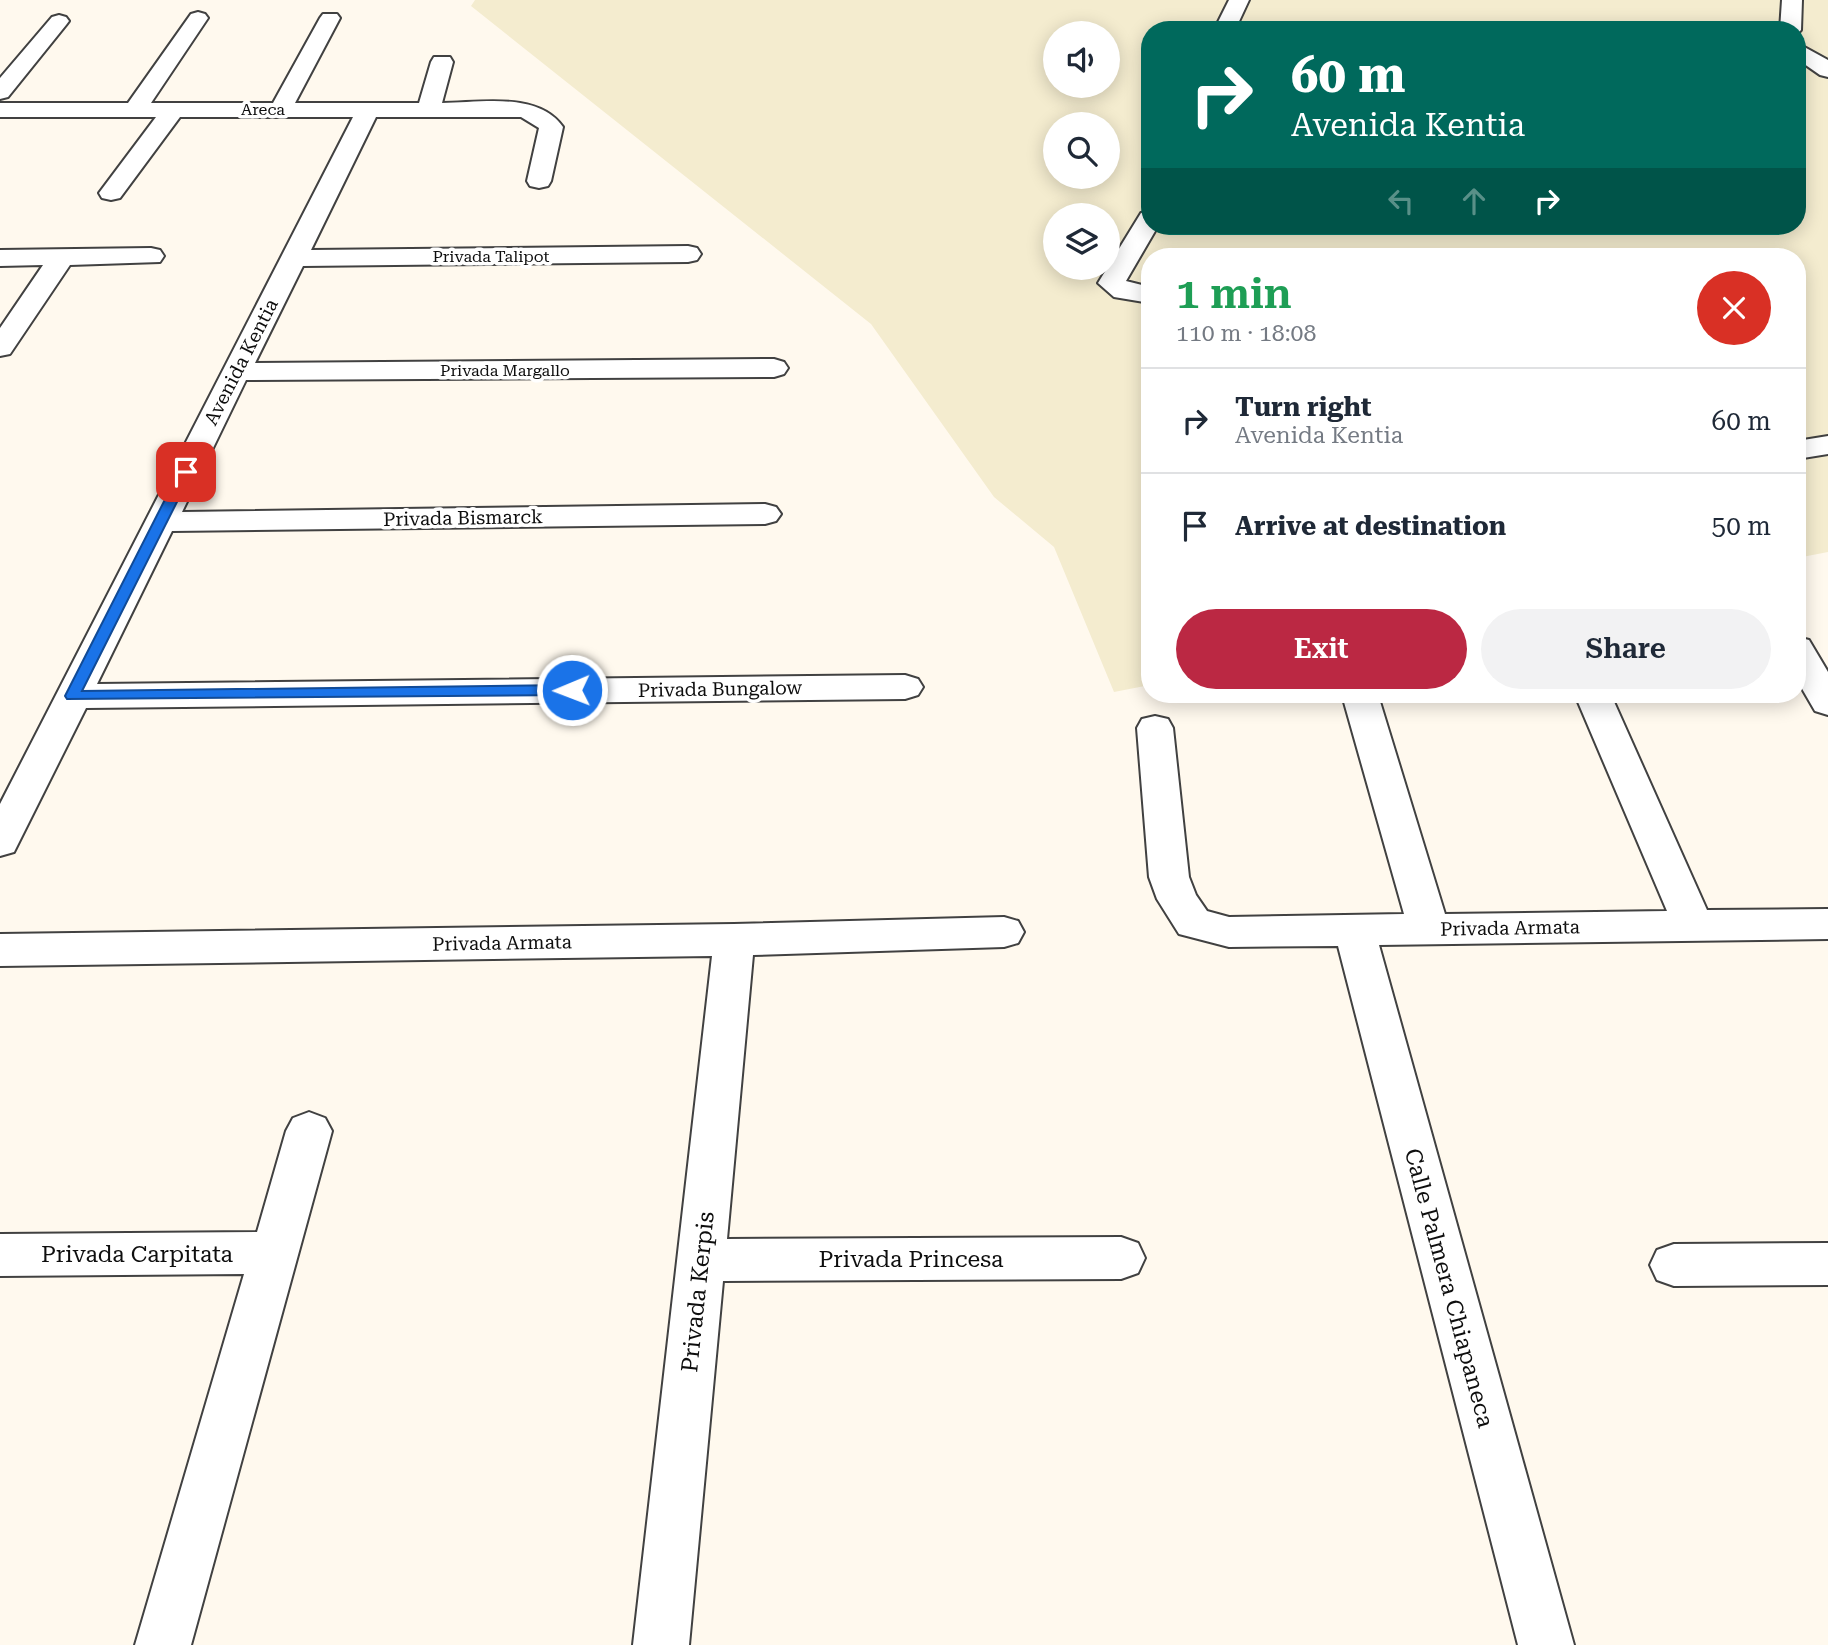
<!DOCTYPE html>
<html lang="en">
<head>
<meta charset="utf-8">
<style>
	body { margin:0; font-family:"Roboto Serif",serif; background:#f2f2f3; color:#1f2937; height:100vh; display:flex; flex-direction:column; font-size:26px; white-space:nowrap }
	* { box-sizing:border-box; margin:0 }
	p { font-size:23px; color:#747a83 }
	.icon { flex:none; width:38px; height:38px; fill:none; stroke:currentColor; stroke-width:2; stroke-linecap:round; stroke-linejoin:round }
	.map { position:relative; flex:1; overflow:hidden }
	.panel { position:absolute; left:1141px; top:248px; width:665px; height:455px; display:flex; flex-direction:column; background:#fff; border-radius:28px; box-shadow:0 4px 18px #0003 }
	.panel>* { flex:none }
	.banner { position:absolute; left:1141px; top:21px; width:665px; height:214px; border-radius:28px; box-shadow:0 4px 18px #0003; background:#00695c; color:#fff; overflow:hidden }
	.fabs { position:absolute; left:1043px; top:21px; display:grid; gap:14px }
	.fabs a { display:grid; place-items:center; width:77px; height:77px; border-radius:50%; background:#fff; box-shadow:0 4px 18px #0003; font-size:35px }
	.pin { position:absolute; display:grid; place-items:center; width:60px; height:60px; color:#fff; margin:-30px; border-radius:14px; box-shadow:0 4px 10px #0006 }
	.me { position:absolute; width:77px; margin:-38px; rotate:269deg; stroke-linejoin:round; filter:drop-shadow(0 0 5px #0008) }
	.turn { display:flex; align-items:center; gap:24px; height:147px; padding:0 35px; font-size:32px }
	.turn .icon { width:91px; height:91px; stroke-width:2.5 }
	.turn b { display:block; font-size:49px; line-height:60px }
	.lanes { display:flex; align-items:center; height:66px; padding:0 35px; background:#0003; justify-content:center; gap:35px; direction:ltr }
	.lanes .off { opacity:.35 }
	.round { display:grid; place-items:center; flex:none; width:74px; height:74px; border-radius:37px; background:#f2f2f3 }
	.head { display:flex; align-items:center; justify-content:space-between; height:119px; padding:0 35px }
	h1 { font-size:42px; font-weight:600; line-height:52px; color:#1e9e55 }
	.cta { display:flex; gap:14px; margin-top:auto; padding:14px 35px }
	.cta a { flex:1; height:80px; border-radius:42px; background:#bb2843; color:#fff; font-size:28px; font-weight:600; line-height:80px; text-align:center }
	.cta a+a { background:#f2f2f3; color:#1f2937 }
	ul { padding:0; list-style:none }
	li { display:flex; align-items:center; gap:21px; height:105px; padding:0 35px; border-top:2px solid #e0e1e3 }
	li div { flex:1 }
	li b { display:block; font-size:26px }
	li em { font-style:normal }
	.map>svg:first-child { display:block }
	.farmland { fill:#f4eccf; fill-rule:evenodd }
	.lines { fill:none; stroke-linecap:round; stroke-linejoin:round }
	.minor-casing { stroke:#414141; stroke-width:4 }
	.minor { fill:#fff; fill-rule:evenodd }
	.route { fill:#1a73e8; stroke:#114b97; stroke-width:2 }
	.labels { text-anchor:middle; dominant-baseline:central; stroke-width:7; stroke-linejoin:round; paint-order:stroke }
	.far-street-label { font-size:16px; fill:#0e0e0e; stroke:#fff }
	.street-label { font-size:19px; fill:#0e0e0e; stroke:#fff }
	.near-street-label { font-size:23px; fill:#0e0e0e; stroke:#fff }
</style>
</head>
<body>
<div class="map">
<svg width="1828" height="1645" viewBox="0 0 1828 1645">
	<rect width="100%" height="100%" fill="#fff9ee"/>
	<path class="farmland" d="M475,0H1828V552L1797,558V257H1150V685L1114,692L1054,547L994,497L871,324L471,6ZM1150,30H1797V226H1150ZM1055,33H1108V86H1055ZM1055,124H1108V177H1055ZM1055,215H1108V268H1055Z"/>
	<g class="lines">
		<defs>
			<path id="minor" d="M1229,0H1249L1235,30H1214Z
				M1782,0H1802L1801,30L1797,34V30H1780Z
				M198,12L205,14L208,18L151,103H273L320,18L323,14H337L340,18L295,103H419L431,62L434,57H450L453,62L442,103C480,103 538,91 563,127L551,181L548,186L539,188L530,186L527,181L539,128L521,117H376L311,250L688,246L697,248L701,254L697,260L688,262L303,266L255,363L774,359L784,362L788,368L784,374L774,377L246,380L182,512L765,504L776,507L781,514L776,521L765,524L172,531L97,684L905,675L918,679L923,687L918,695L905,699L86,708L14,852L0,856V804L353,117H180L120,198L111,200L102,198L99,193L156,117H0V103H128L191,14Z
				M59,15L66,17L69,21L66,25L8,97L0,99V78L52,17Z
				M1797,43L1828,60V77L1820,75L1797,59Z
				M1150,211V226H1158L1126,281L1150,287V303L1114,297L1098,283L1141,213Z
				M151,248L160,250L164,256L160,262L70,265L10,354L0,356V328L43,265L0,266V250Z
				M1828,436V454L1797,459V441Z
				M1797,637L1809,640L1828,672V715L1815,711L1797,680Z
				M1342,695H1378L1445,914L1667,911L1575,695H1611L1707,910L1828,909V939L1379,945L1574,1645H1518L1338,946L1229,947L1179,934L1157,899L1149,877L1137,728L1142,719L1155,716L1168,719L1173,728L1189,877L1196,895L1207,911L1229,917L1404,914Z
				M1004,917L1018,921L1024,932L1018,943L1004,947L753,955L727,1239L1121,1237L1138,1243L1145,1258L1138,1273L1121,1279L723,1281L689,1645H633L712,956L0,966V934L734,924Z
				M309,1112L325,1118L332,1131L191,1645H135L244,1274L0,1276V1234L257,1232L286,1131L293,1118Z
				M1828,1243V1285L1674,1286L1657,1280L1650,1265L1657,1250L1674,1244Z"/>
		</defs>
		<use href="#minor" class="minor-casing"/>
		<use href="#minor" class="minor"/>
	</g>
	<path class="route" d="M186,468L192,472L82,691L572,685L579,690L572,695L67,699L65,696L179,472Z"/>
	<g class="labels">
		<g class="far-street-label">
			<text x="263" y="109">Areca</text>
			<text x="491" y="256">Privada Talipot</text>
			<text x="505" y="370">Privada Margallo</text>
		</g>
		<g class="street-label">
			<text transform="translate(241 362) rotate(-63)">Avenida Kentia</text>
			<text transform="translate(463 518) rotate(-1)">Privada Bismarck</text>
			<text transform="translate(720 689) rotate(-1)">Privada Bungalow</text>
			<text transform="translate(1510 928) rotate(-1)">Privada Armata</text>
			<text transform="translate(502 943) rotate(-1)">Privada Armata</text>
		</g>
		<g class="near-street-label">
			<text x="137" y="1254">Privada Carpitata</text>
			<text x="911" y="1259">Privada Princesa</text>
			<text transform="translate(1449 1288) rotate(75)">Calle Palmera Chiapaneca</text>
			<text transform="translate(698 1292) rotate(-84)">Privada Kerpis</text>
		</g>
	</g>
</svg>
<div class="fabs">
<a><svg class="icon" aria-label="sound" viewBox="0 0 24 24"><path d="M4 9h4l5-4v14l-5-4H4zM17 9q2 3 0 6"/></svg></a>
<a><svg class="icon" aria-label="search" viewBox="0 0 24 24"><circle cx="10" cy="10" r="6"/><path d="M15 15l6 6"/></svg></a>
<a><svg class="icon" aria-label="layers" viewBox="0 0 24 24"><path d="M12 4l9 5-9 5-9-5zM3 14l9 5 9-5"/></svg></a>
</div>
<div class="pin" style="left:186px;top:472px;background:#d93025"><svg class="icon" aria-label="arrive" viewBox="0 0 24 24"><path d="M6 21V4h12l-3 4 3 4H6"/></svg></div>
<svg class="me" style="left:572px;top:690px" viewBox="-20 -20 40 40"><circle r="17" fill="#1a73e8" stroke="#fff" stroke-width="3"/><path d="M0-11L8 9 0 5-8 9z" fill="#fff"/></svg>
<div class="banner">
<div class="turn"><svg class="icon" aria-label="right" viewBox="0 0 24 24"><path d="M7 20v-9h11M14 6l5 5-5 5"/></svg><div><b>60 m</b>Avenida Kentia</div></div>
<div class="lanes"><svg class="icon off" aria-label="left" viewBox="0 0 24 24"><path d="M17 20v-9H6M10 6l-5 5 5 5"/></svg><svg class="icon off" aria-label="ahead" viewBox="0 0 24 24"><path d="M12 20V5M6 11l6-6 6 6"/></svg><svg class="icon" aria-label="right" viewBox="0 0 24 24"><path d="M7 20v-9h11M14 6l5 5-5 5"/></svg></div>
</div>
<section class="panel">
<div class="head"><div><h1>1 min</h1><p>110 m · 18:08</p></div><a class="round" style="background:#d93025;color:#fff"><svg class="icon" aria-label="close" viewBox="0 0 24 24"><path d="M6 6l12 12M18 6L6 18"/></svg></a></div>
<ul>
<li><svg class="icon" aria-label="right" viewBox="0 0 24 24"><path d="M7 20v-9h11M14 6l5 5-5 5"/></svg><div><b>Turn right</b><p>Avenida Kentia</p></div><em>60 m</em></li>
<li><svg class="icon" aria-label="arrive" viewBox="0 0 24 24"><path d="M6 21V4h12l-3 4 3 4H6"/></svg><div><b>Arrive at destination</b></div><em>50 m</em></li>
</ul>
<div class="cta"><a>Exit</a><a>Share</a></div>
</section>
</div>
</body>
</html>
